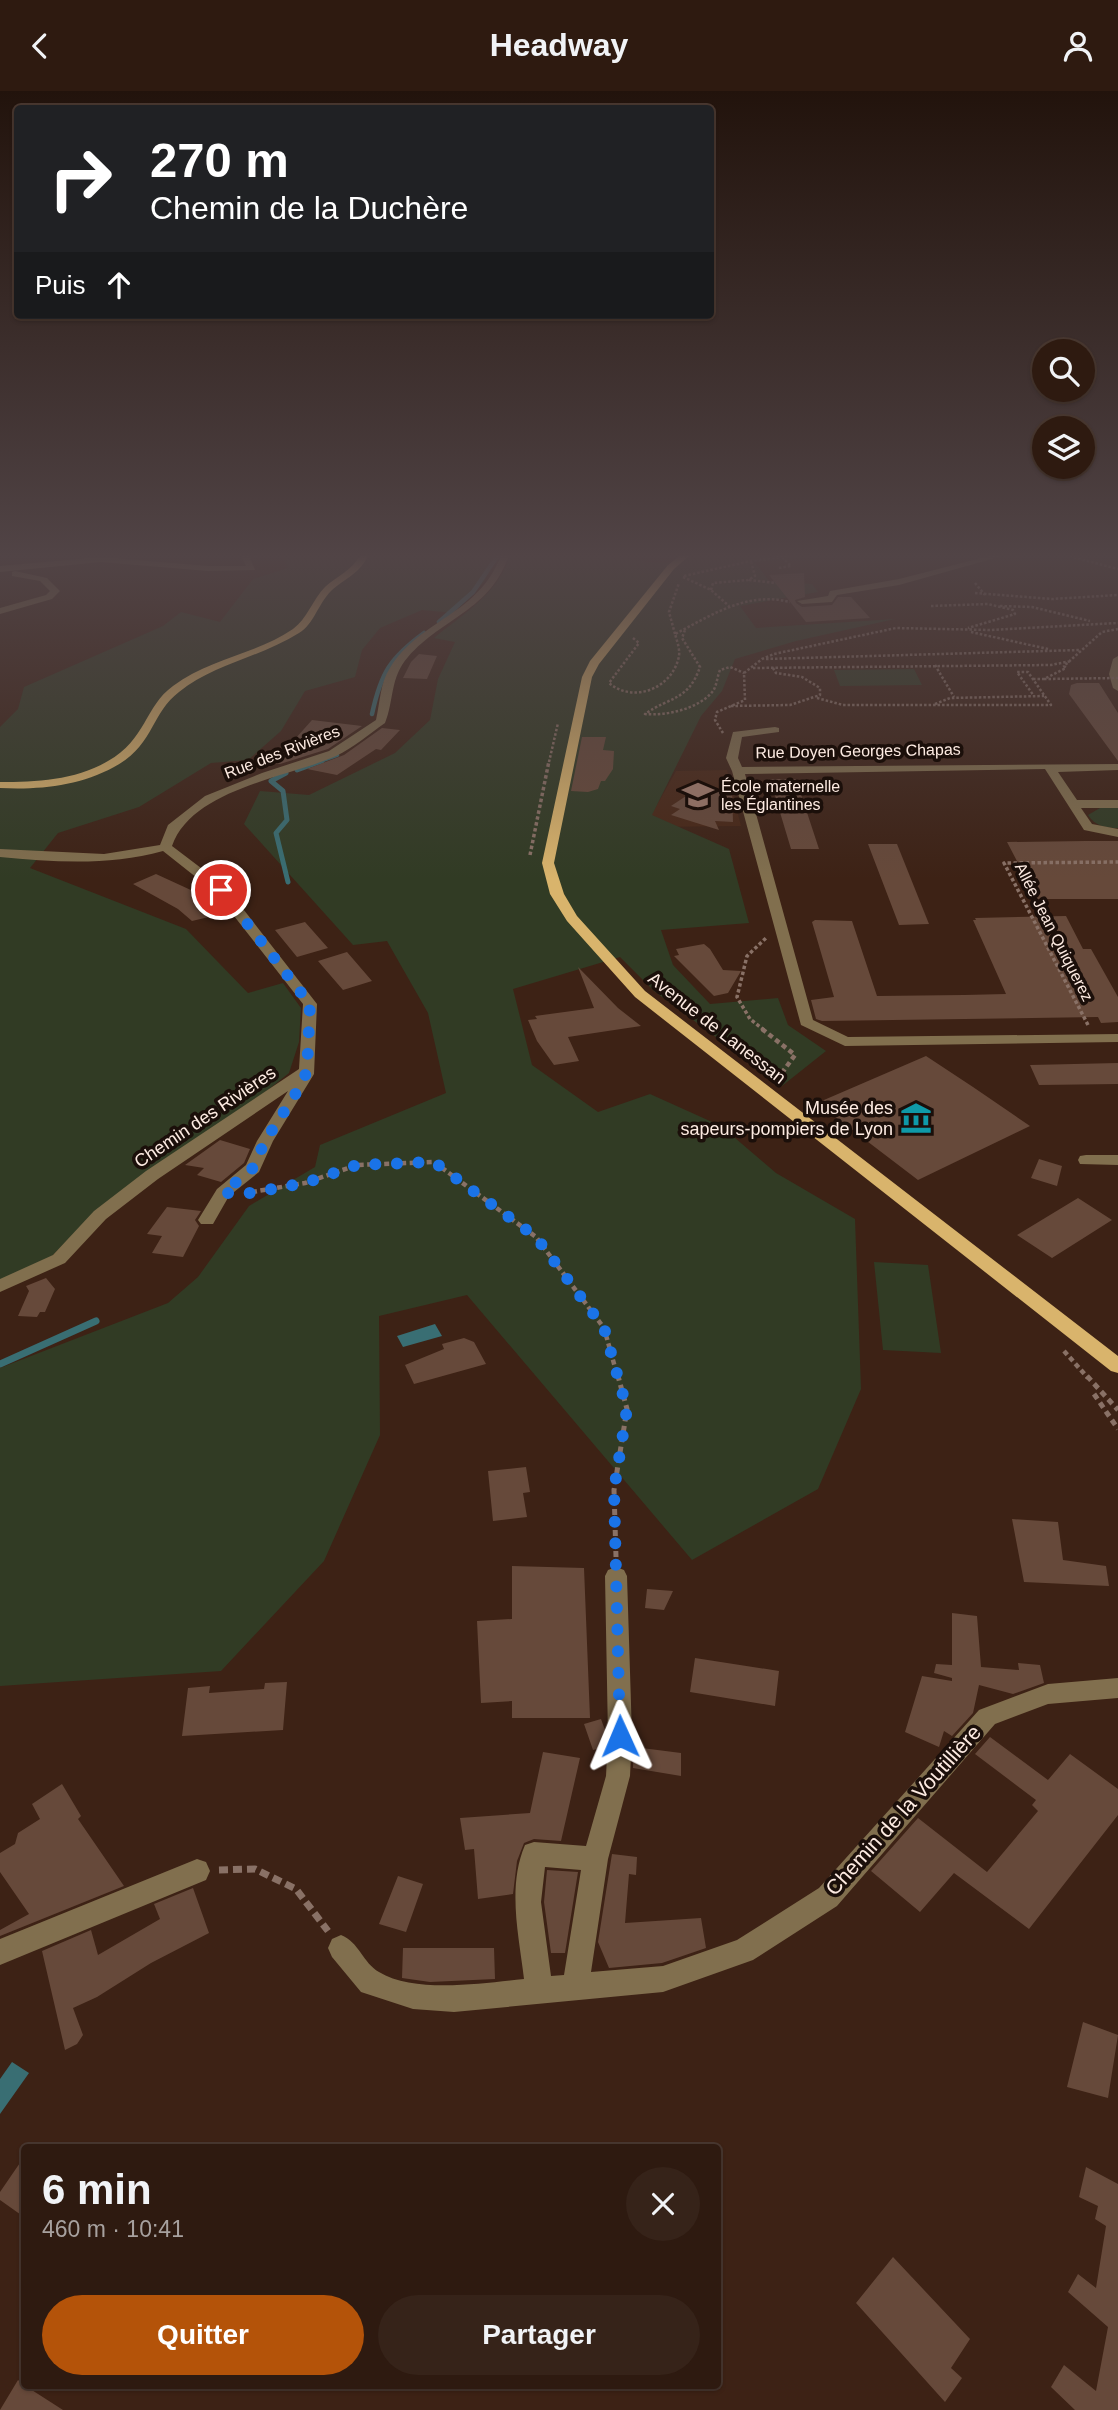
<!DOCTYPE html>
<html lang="fr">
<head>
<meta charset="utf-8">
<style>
	body { margin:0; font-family:Arial,sans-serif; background:#362319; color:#f1f3f6; height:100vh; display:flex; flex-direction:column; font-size:26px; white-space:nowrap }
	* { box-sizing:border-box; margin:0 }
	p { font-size:23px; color:#a7a19f }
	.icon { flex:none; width:38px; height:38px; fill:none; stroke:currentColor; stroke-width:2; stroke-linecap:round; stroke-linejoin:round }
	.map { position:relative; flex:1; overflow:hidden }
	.sheet { position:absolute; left:21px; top:2053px; width:700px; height:245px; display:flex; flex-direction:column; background:#2e1a10; border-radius:7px; box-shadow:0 2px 5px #0004,0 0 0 2px #493830 }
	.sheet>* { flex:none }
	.top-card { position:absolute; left:14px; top:14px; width:700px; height:214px; border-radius:7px; box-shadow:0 2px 5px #0004,0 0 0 2px #493830; background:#202124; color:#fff; overflow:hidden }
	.controls { position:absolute; left:1032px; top:248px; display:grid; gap:14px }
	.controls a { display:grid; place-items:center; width:63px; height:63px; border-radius:50%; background:#2e1a10; box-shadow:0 2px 5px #0004,0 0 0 2px #493830; font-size:35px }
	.pin { position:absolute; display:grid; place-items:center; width:60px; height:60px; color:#fff; margin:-30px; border:4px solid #fff; border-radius:50%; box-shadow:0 2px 7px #0007 }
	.me { position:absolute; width:77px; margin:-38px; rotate:359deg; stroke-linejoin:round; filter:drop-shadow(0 0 5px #0008) }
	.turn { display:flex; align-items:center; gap:24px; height:147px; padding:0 21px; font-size:32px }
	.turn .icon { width:91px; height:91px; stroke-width:2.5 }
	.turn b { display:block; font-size:49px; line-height:60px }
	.then { display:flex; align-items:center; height:66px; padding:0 21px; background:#0003; gap:14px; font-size:26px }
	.round { display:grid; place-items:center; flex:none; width:74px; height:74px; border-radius:37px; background:#362319 }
	.summary { display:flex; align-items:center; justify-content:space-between; height:119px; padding:0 21px }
	h1 { font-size:42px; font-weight:700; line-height:52px }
	.button { display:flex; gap:14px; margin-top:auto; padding:14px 21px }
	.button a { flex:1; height:80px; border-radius:42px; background:#b45309; color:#fff; font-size:28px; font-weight:700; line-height:80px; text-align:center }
	.button a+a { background:#362319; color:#f1f3f6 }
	header { display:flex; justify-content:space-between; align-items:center; height:91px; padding:0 21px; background:#2e1a10; font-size:32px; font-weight:700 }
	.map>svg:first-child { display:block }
	.built { fill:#482716 }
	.green { fill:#313b24 }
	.water { fill:#396e73 }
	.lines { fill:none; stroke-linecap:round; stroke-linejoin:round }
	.stream-far2 { stroke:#396e73; stroke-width:4.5 }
	.stream-far1 { stroke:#396e73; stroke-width:5 }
	.stream { stroke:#396e73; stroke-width:7 }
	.building { fill:#66493a }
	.path-far4 { stroke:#897166; stroke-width:2.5; stroke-dasharray:2.5 2; stroke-linecap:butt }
	.path-far3 { stroke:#897166; stroke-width:3.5; stroke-dasharray:3.5 2.5; stroke-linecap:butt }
	.path-far2 { stroke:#897166; stroke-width:4.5; stroke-dasharray:5 3.5; stroke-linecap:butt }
	.path-far1 { stroke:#897166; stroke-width:5; stroke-dasharray:6 4.5; stroke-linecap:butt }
	.path { stroke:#897166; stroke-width:7; stroke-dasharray:9 5; stroke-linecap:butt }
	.minor { fill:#816f4e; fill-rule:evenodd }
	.major { fill:#d9b46c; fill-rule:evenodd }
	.path-bridge { stroke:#897166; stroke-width:2.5; stroke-dasharray:2.5 2; stroke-linecap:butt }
	.route { stroke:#1a73e8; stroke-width:12; stroke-dasharray:0 21.6 }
	.labels { text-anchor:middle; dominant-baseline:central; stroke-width:7; stroke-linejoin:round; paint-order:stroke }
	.far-street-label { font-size:16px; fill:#fdebe2; stroke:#1b0f0a }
	.far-poi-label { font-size:16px; fill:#fdebe2; stroke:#1b0f0a; text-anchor:start }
	.street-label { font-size:18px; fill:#fdebe2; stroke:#1b0f0a }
	.poi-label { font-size:18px; fill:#fdebe2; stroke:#1b0f0a; text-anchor:end }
	.near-street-label { font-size:21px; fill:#fdebe2; stroke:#1b0f0a }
</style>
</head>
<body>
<header><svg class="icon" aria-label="back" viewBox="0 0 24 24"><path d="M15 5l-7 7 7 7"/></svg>Headway<svg class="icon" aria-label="person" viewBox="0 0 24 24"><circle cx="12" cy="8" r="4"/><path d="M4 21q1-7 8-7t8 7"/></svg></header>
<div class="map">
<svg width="1118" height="2319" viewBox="0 0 1118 2319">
	<rect width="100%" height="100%" fill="#3d2215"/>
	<path class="built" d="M727,679L741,735L651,736L649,728L676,680Z"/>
	<path class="green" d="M282,464H498L484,491L454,522L422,519L380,537L362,559L355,586L305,600L281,640L248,669L211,672L139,716L58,742L30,777L186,838L248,902L283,892L301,917L299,951L289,982L247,1016L95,1121L52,1165L0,1189V636L18,618L24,596L163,535L181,521L220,531L253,488L288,477Z
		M510,464C541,464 573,463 604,464C631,465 665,481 689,464H841L755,471L769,490L812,493L818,501L740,515L756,537L895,528L796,550L735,568L722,600L701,625L652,724L729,758L749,832L661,839L673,874L710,913L778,907L788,934L826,960L782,995L654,900L620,866L513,898L532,974L598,1021L650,1003L721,1035L776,1082L855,1128L861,1298L818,1398L692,1469L467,1204L379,1225L380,1344L324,1470L221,1580L0,1595V1277L168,1212L198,1186L249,1115L315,1076L320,1054L446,1002L428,922L387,850L353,854L244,733L260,700L309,704L395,662L430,629L438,588L455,551L434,547C463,523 499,502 510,464Z
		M914,578L922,594L840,595L834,579Z
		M1118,716V737C1106,737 1095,735 1088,724L1100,717Z
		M874,1171L928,1174L941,1262L883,1259Z"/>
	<path class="water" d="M435,1233L442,1245L403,1256L397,1245Z
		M12,1971L29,1982L0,2023V1988Z"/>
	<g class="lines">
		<path class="stream-far2" d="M439,531L473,501L498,464
			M372,623C381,582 390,567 424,542
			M317,671L337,664"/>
		<path class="stream-far1" d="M297,679L322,670
			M286,682L271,690L283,700L287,729L276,742L288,791"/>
		<path class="stream" d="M0,1273L96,1230"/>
	</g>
	<path class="building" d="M804,482L805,506L795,509L796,512L802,516L832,514L838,506H851L870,527L806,531L769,484Z
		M419,563L437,565L427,588L403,587L411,571Z
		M1077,592H1099L1118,622V670L1069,603L1071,594Z
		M312,629L362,635L328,658L280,673L262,670L287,657Z
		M382,637L400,639L381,659L376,658L337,684L307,678L344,664Z
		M582,646H606L603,659L614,660L613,678L605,690H601L598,698L588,701L571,700Z
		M770,688H796L819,758H791Z
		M698,697L732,698L733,731L715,730L719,739L671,724L680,718L671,715Z
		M1086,750H1118V808H1037L1007,751Z
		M868,753H897L929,833L899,834Z
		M156,783L193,800L213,825L192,830L178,818L133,793Z
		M1066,825L1083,858H1091L1118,906V931L1101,932L1098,926L822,930L816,928L811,909L834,906L812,831L815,829L852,830L877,905L964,904L1006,903L973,829H976L975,827Z
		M305,831L328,857L297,866L275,839Z
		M704,853L710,858L723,879L741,880L728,902L714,905L674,865L679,864L676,858Z
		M347,861L372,890L343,899L318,870Z
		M578,876L618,917L641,935L568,946L579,970L554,974L537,950L528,929L537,928L535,925L594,917Z
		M926,965L973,996L1030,1035L918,1089L817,1012Z
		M1118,972V993L1039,994L1030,974Z
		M220,1049L250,1058L244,1072L221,1091L197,1084L204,1077L185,1074Z
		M1039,1068L1062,1075L1057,1095L1031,1087Z
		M1078,1107L1112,1129L1052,1167L1017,1144Z
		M167,1116L201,1120L195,1129L199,1135L183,1166L152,1162L162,1145L147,1143Z
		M46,1187L55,1198L45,1221H40L37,1226L18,1225L29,1200L26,1195Z
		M464,1247L474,1251L486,1273L414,1293L405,1274L444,1258L442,1253Z
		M526,1376L530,1401L523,1402L527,1426L493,1430L488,1380Z
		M1012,1428L1058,1431L1063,1469L1106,1475L1109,1495L1024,1491Z
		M512,1475L584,1477L590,1627H512V1610L481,1612L477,1530L512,1528Z
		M647,1498L673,1500L664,1519L645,1517Z
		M952,1522L977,1525L981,1576L1019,1579L1018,1572L1040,1574L1044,1592L1013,1603L979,1594L973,1622L952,1645L944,1640L939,1656L905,1641L922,1585L952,1590V1587L934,1582L936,1573L952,1574Z
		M695,1567L779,1580L775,1615L690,1601Z
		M287,1591L283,1639L182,1645L188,1597L210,1595L209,1602L264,1598L265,1592Z
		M601,1628L605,1639V1656L593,1659L584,1633Z
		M990,1646L1048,1689L1070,1663L1118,1698V1724L1029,1838L954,1782L920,1821L871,1780L918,1727L987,1781L1038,1720L1032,1714L1036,1709L975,1663Z
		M634,1656L681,1662V1685L633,1677Z
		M543,1661L580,1667L561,1750L534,1748L524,1752L517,1770L513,1803L478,1808L474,1758L465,1759L460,1727L530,1722Z
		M62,1693L81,1725L78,1728L124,1795L0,1845V1839L29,1823L0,1781V1762L15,1753L18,1742L40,1728L32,1713Z
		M612,1763L637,1766L636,1784L629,1783L625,1832L701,1827L706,1857L662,1872L609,1877L598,1851Z
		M547,1779L578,1781L565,1862H551L544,1811Z
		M398,1785L423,1793L406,1841L379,1833Z
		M193,1797L209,1842L151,1872L97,1906L73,1917L83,1944L77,1953L65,1959L42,1860L91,1839L98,1864L160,1828L154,1813Z
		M403,1857H494L495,1888L430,1891L402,1887Z
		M1083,1931L1118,1944L1108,2007L1067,1996Z
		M24,2066V2126L0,2109V2101Z
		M1086,2076L1118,2093V2319H1075L1051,2296L1064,2274L1096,2300L1108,2236L1068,2201L1078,2183L1096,2197L1106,2135L1095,2128L1098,2115L1079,2106Z
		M893,2166L970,2248L951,2277L962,2287L945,2311L856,2212Z
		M18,2289L24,2294L63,2319H0Z"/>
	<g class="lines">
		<path class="path-far4" d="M1065,464L1118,478
			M782,466L791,475
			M779,477L791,475
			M684,485L751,470L800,464
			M683,486L711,499L729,515
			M749,489L776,492
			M975,492L985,504
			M711,499L713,492L748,489L755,485L751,470
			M975,502L1052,508L1118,504
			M931,515L988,513L1013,519L1015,523L968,537
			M1000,515L1032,516L1090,530
			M685,539L682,547L700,576C688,610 671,605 645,623C666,625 699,618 713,600C717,594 717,586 720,579L730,576L744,582
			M971,541L1048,558
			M675,543L669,521L679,492
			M633,547L639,552L609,592C634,613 673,597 679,565C680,558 677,550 675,543C712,524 747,500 790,511
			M766,568L1080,559
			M935,574L954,606
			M753,577L1051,574L1071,570
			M1033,588H1044L1066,577L1064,575L1102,541L1118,538
			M817,607L843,614H1051L1028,581H1017L1034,605
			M935,613L950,607L1044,605
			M731,615L790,614L820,604V597L802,586L776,582L773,577
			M723,642L715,629L717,621L745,609L744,582L762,568L774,563L896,537L991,539L1118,532
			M549,671L558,632"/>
		<path class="path-far3" d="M530,764L549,670
			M1088,934L1004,772L1118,771
			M764,939L750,928L737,906L747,865L766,847"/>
		<path class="path-far2" d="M762,938L795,964L776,990
			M252,1101L305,1092L357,1074L434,1071L536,1146L604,1237L618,1287
			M1064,1260L1088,1287"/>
		<path class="path-far1" d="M1087,1285L1118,1319
			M1094,1303L1118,1338
			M616,1466L614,1399L627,1318L618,1285"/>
		<path class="path" d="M219,1779L255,1778L296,1798L328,1840"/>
		<path class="minor" d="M241,464H249L255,479L208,480L101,471L0,481V475L101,466L208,475H246Z
			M501,464H509C490,520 443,526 408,566C390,586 394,610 385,632C369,643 353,657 336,665C286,687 192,698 172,755L226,796L317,913L314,983L273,1050L259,1081L229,1105L213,1133H201L198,1129L217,1098L246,1074L257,1050L288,1000L158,1088L106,1128L65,1172L0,1201V1188L53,1164L94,1120L146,1080L299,978L303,913L216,802L163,760C109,775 55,771 0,766V758L104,763L160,754L168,734L205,705L262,682L329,660L376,629C380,612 380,592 390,577C420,528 479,524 501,464Z
			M993,464H1006L899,494L837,504L832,511L802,513L797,510L828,505L830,500L899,488Z
			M15,480L47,487L60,500L52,508L0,523V517L46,504L50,500L40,490L12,485V481Z
			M1118,565V600L1113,597L1109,583L1113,568Z
			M775,636L779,637V641L742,646L738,667L742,676L1118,673V679L1058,681L1077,709H1118V717H1081L1092,733L1118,738V746L1084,739L1045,678L745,683L813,929L848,946L1118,943V951L845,955L801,934L732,680L726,667L733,641Z
			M1086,1064H1118V1074L1080,1073L1078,1069L1080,1065Z
			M616,1476L624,1479L627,1485L632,1645L630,1685L608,1768L591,1881L663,1875L737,1849L819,1797L979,1619L1048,1593L1118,1587V1607L1048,1613L995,1633L837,1815L753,1869L663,1901L454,1921L413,1918L361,1901L332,1866L328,1857L332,1848L341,1844C359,1851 363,1872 379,1881C415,1903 484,1892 524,1888C519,1845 507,1796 525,1754L534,1751L586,1755L606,1685L608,1645L605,1485L608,1479ZM545,1776L581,1779L564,1884L551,1885L541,1811Z
			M197,1768L206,1771L210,1780L206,1789L0,1874V1848Z"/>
		<path class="major" d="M360,464H368C361,482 344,488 331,500C318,513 314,533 299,542C261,566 214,573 179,601C151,622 154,655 114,676C79,695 39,699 0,697V691C37,691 76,689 108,670C146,649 145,615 173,595C209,568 257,563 293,538C307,528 313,508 325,496C337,485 353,479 360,464Z
			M681,464H690L674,478L599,573L592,586L554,772L564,803L577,825L645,900L1118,1265V1282L1111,1280L635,906L567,830L550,803L542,772L582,586L590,570L668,474Z"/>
		<path class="path-bridge" d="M1044,588L1118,587"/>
	</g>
	<linearGradient id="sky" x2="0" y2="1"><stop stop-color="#22130c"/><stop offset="0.59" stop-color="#514446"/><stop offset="1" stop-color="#514446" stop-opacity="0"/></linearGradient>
	<rect width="1118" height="788" fill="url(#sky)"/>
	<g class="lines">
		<path class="route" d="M221,799L310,913L307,980L300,996L265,1050L253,1077L223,1102H251L305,1092L357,1074L434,1071L536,1146L604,1237L627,1318L614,1399L620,1645"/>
	</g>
	<defs>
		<symbol id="school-bare" viewBox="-9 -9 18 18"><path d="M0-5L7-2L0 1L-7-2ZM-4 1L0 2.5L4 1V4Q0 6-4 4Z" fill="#8d6e63" stroke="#1b0f0a" stroke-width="2.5" paint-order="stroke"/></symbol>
		<symbol id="museum-bare" viewBox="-9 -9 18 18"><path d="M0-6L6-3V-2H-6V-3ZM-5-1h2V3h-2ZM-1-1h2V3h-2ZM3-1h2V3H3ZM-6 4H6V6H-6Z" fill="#0f9aa8" stroke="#1b0f0a" stroke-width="2.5" paint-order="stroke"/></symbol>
	</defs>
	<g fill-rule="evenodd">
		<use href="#school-bare" x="676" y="682" width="44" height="44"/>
		<use href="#museum-bare" x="894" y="1005" width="44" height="44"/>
	</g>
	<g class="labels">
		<g class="far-street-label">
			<text transform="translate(858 660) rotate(-1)">Rue Doyen Georges Chapas</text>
			<text transform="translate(282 661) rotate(-21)">Rue des Rivières</text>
			<text transform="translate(1054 841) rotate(63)">Allée Jean Quiquerez</text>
		</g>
		<g class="far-poi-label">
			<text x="721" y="695">École maternelle<tspan x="721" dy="18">les Églantines</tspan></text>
		</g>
		<g class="street-label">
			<text transform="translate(717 937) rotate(38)">Avenue de Lanessan</text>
			<text transform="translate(205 1026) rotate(-34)">Chemin des Rivières</text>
		</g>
		<g class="poi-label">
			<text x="893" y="1017">Musée des<tspan x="893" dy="21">sapeurs-pompiers de Lyon</tspan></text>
		</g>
		<g class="near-street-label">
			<text transform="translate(903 1719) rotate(-48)">Chemin de la Voutillière</text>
		</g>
	</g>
</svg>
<div class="controls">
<a><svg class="icon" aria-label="search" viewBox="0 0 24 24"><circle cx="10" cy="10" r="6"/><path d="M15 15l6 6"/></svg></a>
<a><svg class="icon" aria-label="layers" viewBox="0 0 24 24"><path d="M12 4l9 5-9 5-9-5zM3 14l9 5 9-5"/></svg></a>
</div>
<div class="pin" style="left:221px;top:799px;background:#d93025"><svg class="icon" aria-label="arrive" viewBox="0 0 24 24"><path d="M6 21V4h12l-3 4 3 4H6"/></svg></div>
<svg class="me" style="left:620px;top:1645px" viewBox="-20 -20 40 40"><path d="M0-17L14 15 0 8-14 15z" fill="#1a73e8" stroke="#fff" stroke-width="4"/></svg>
<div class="top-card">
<div class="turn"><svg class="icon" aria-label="right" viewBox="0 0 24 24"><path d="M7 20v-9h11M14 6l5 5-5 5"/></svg><div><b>270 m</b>Chemin de la Duchère</div></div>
<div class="then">Puis<svg class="icon" aria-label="ahead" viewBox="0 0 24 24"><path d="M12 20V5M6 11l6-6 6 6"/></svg></div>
</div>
<section class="sheet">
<div class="summary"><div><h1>6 min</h1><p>460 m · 10:41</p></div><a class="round"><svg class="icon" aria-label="close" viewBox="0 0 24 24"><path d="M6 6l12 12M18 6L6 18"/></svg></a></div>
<div class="button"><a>Quitter</a><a>Partager</a></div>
</section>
</div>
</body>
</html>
